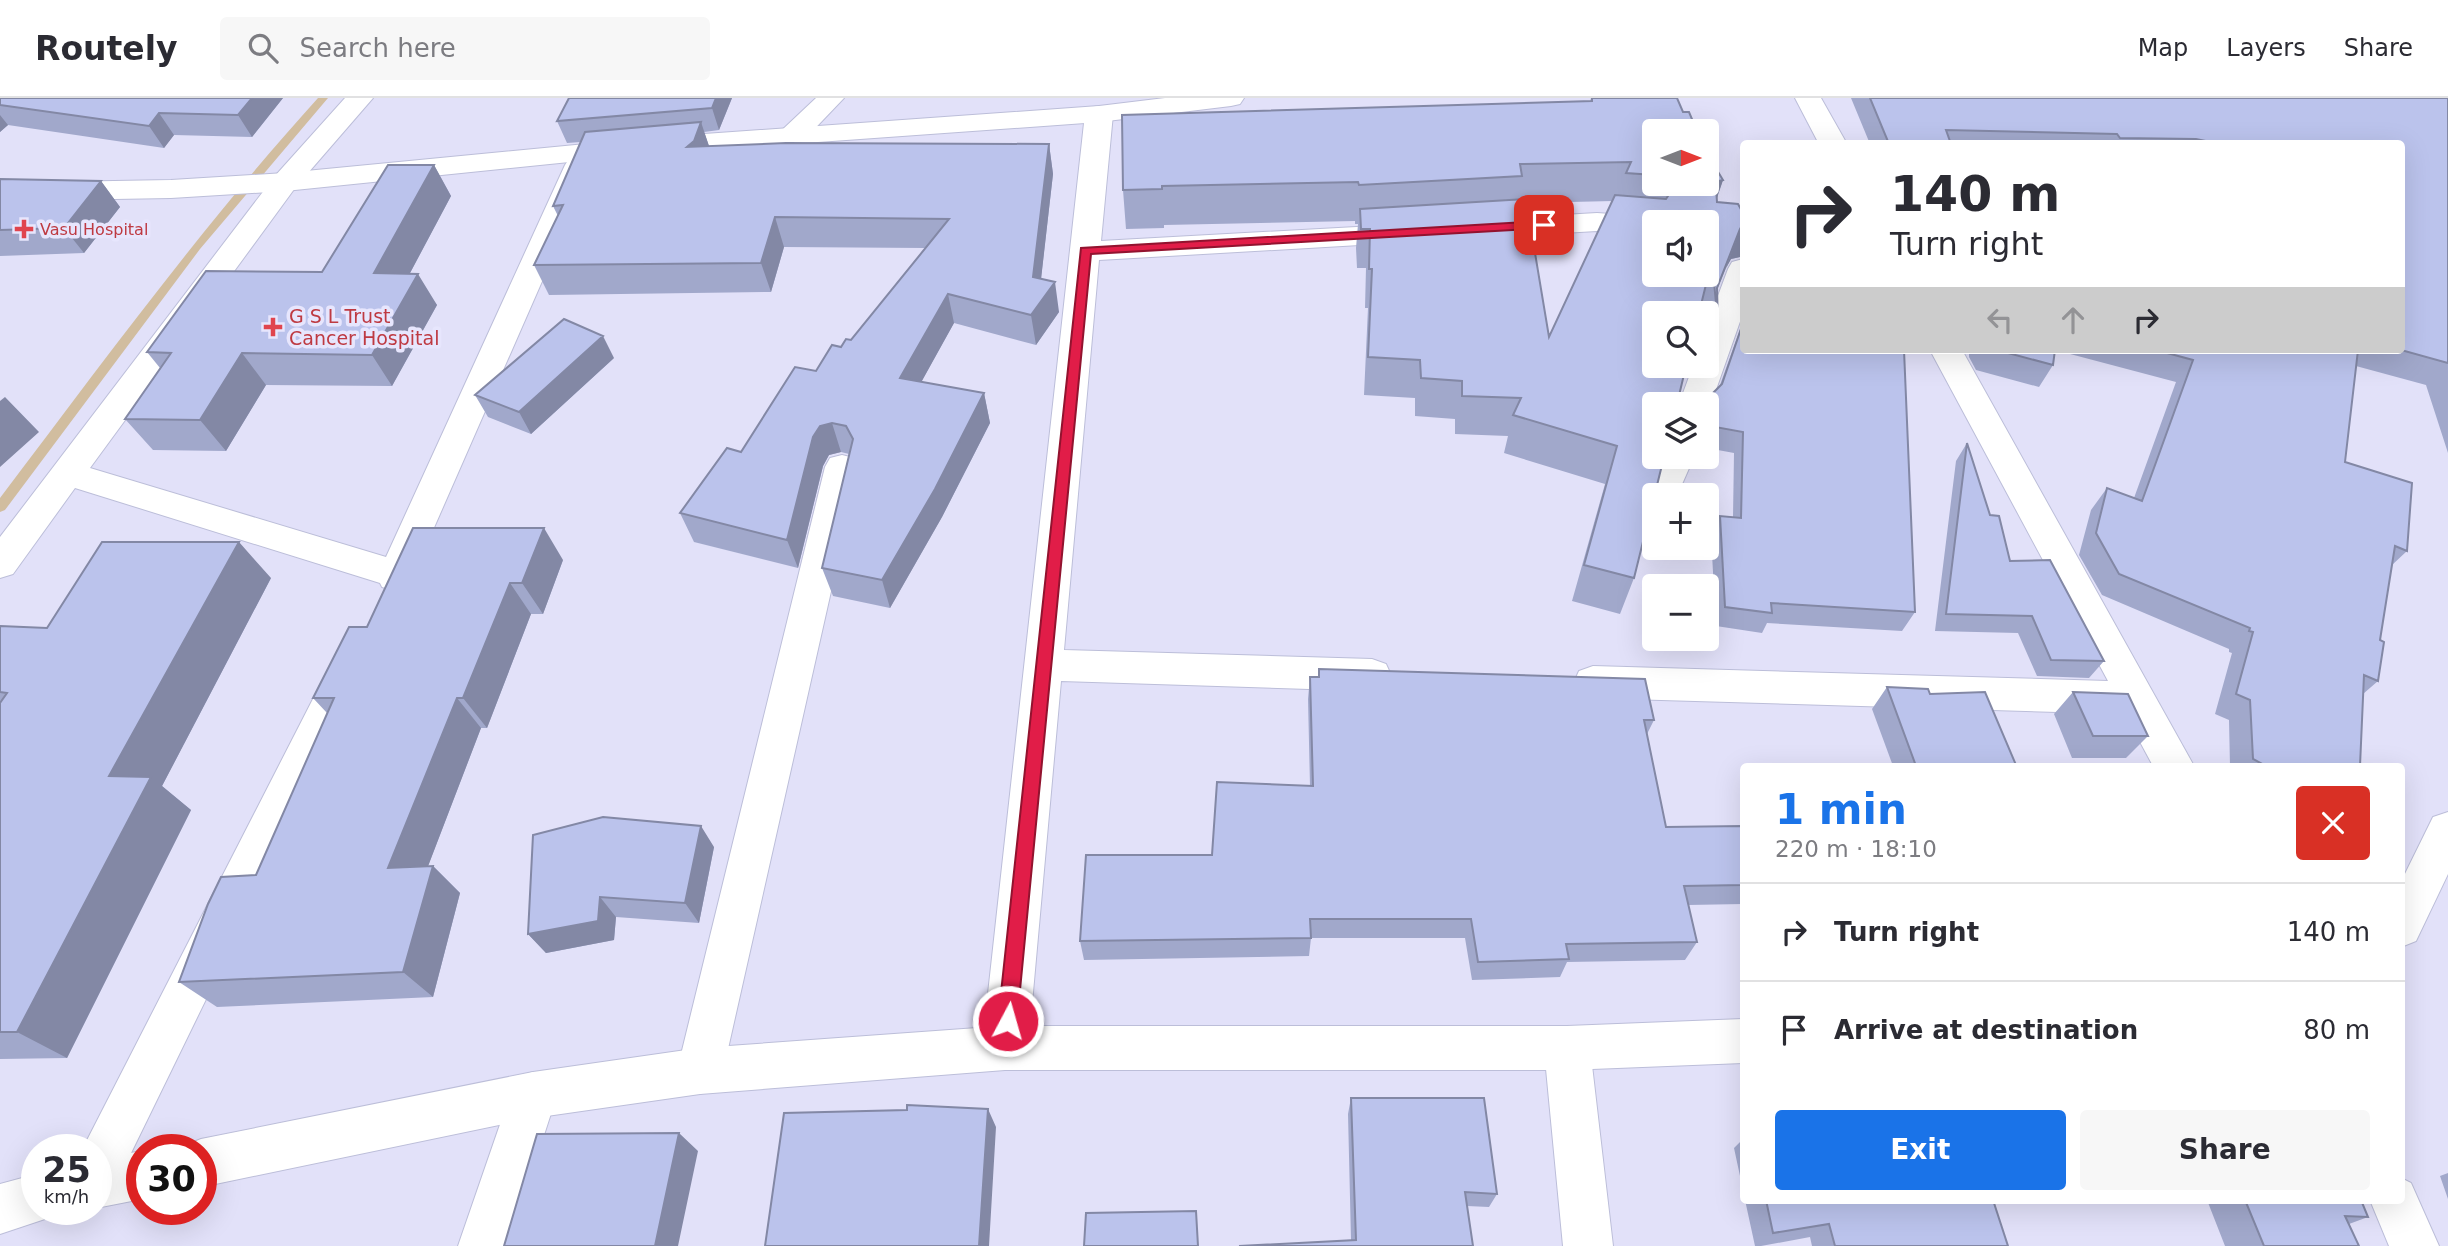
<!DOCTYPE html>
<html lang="en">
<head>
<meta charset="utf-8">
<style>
	body { margin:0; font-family:"DejaVu Sans",sans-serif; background:#f7f7f7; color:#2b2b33; height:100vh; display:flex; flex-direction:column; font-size:26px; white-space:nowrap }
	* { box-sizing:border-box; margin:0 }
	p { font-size:23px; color:#7c7c81 }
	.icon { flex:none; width:38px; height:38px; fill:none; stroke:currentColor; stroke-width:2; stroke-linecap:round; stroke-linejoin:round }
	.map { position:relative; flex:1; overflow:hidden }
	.details { position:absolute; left:1740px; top:665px; width:665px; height:441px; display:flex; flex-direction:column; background:#fff; border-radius:7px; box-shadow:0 7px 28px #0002 }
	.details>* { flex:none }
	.banner { position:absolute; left:1740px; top:42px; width:665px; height:214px; border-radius:7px; box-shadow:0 7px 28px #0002; background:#fff; color:#2b2b33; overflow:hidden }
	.needle { width:46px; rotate:90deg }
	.tools { position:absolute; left:1642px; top:21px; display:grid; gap:14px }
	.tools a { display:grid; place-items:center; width:77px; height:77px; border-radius:7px; background:#fff; box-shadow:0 7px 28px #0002; font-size:35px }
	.speed { position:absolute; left:21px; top:1036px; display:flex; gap:14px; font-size:35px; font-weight:700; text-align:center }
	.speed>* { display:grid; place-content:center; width:91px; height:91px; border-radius:50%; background:#fff; box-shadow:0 7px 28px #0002; line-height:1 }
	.speed small { font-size:18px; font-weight:400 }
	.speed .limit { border:10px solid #d22; background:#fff; color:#111 }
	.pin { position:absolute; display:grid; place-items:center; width:60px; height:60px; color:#fff; margin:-30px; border-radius:14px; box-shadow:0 4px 10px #0006 }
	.me { position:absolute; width:77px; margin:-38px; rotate:6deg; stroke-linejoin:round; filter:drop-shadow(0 0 5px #0008) }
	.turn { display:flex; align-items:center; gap:24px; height:147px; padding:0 35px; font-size:32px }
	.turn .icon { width:91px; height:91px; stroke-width:2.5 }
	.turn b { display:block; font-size:49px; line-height:60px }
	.lanes { display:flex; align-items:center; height:66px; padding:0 35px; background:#0003; justify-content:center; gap:35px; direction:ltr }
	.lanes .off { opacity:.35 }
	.round { display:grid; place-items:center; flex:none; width:74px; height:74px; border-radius:7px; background:#f7f7f7 }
	.summary { display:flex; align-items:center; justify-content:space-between; height:119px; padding:0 35px }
	h1 { font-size:42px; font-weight:600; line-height:52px; color:#1a73e8 }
	.action { display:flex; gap:14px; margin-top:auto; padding:14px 35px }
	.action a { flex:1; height:80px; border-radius:7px; background:#1a73e8; color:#fff; font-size:28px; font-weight:600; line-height:80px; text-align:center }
	.action a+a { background:#f7f7f7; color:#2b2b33 }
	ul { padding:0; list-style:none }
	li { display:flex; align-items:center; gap:21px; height:98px; padding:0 35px; border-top:2px solid #e1e1e2 }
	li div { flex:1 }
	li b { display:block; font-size:26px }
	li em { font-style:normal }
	header { display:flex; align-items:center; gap:42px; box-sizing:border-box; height:98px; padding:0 35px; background:#fff; border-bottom:2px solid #e1e1e2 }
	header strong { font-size:33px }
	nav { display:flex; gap:38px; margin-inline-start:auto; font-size:24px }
	.search { width:490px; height:63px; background:#f7f7f7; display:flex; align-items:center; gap:18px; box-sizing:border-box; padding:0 24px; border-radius:7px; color:#7c7c81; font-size:26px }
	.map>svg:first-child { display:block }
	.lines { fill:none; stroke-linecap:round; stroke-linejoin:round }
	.stream { fill:#d1bd9f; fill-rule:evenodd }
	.minor-casing { stroke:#bcbed9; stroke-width:2 }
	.tertiary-casing { stroke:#bcbed9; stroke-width:2 }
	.minor { fill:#fff; fill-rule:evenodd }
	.tertiary { fill:#fff; fill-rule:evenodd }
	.wall { fill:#a1a8cb; fill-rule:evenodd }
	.shaded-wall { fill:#8388a5 }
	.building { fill:#bbc3ec; stroke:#8388a5; stroke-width:2; fill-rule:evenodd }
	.route { fill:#e11d48; stroke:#92132f; stroke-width:2 }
	.health-dot { fill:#e0444e; stroke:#e7e6fd; stroke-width:2.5 }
	.labels { text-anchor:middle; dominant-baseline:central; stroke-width:7; stroke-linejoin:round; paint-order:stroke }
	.far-health-label { font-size:16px; fill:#be3a42; stroke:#e7e6fd; text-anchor:start }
	.health-label { font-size:19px; fill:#be3a42; stroke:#e7e6fd; text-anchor:start }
</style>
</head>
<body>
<header>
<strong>Routely</strong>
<div class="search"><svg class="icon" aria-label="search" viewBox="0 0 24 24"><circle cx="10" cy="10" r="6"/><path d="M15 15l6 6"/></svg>Search here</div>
<nav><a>Map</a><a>Layers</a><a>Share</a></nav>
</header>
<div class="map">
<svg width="2448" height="1148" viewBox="0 0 2448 1148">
	<rect width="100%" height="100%" fill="#e2e1f9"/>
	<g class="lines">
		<path class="stream" d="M318,0H328L200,151L5,412L0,414V400C103,264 203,127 318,0Z"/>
		<defs>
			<path id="minor" d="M345,0H373L295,90L90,370L386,459L565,67L569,61L579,59L589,61L593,67L408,489L395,493L382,489L380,485L75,390L13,476L0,480V439L275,78Z
				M816,0H844L801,45L791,47L781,45L777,39L781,33Z
				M1795,0H1821L1847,46H1819Z
				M1099,8L1109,10L1113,16L1101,143L1411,126L1421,129L1426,135L1421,141L1411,144L1099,162L1064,552L1372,561L1386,566L1391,577L1386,588L1372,593L1061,583L1028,950L1021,966L1005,972L989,966L982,950L1085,16L1089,10Z
				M1597,115L1654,119L1666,124H1654V137L1597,133L1478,140L1468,137L1463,131L1468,125L1478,122Z
				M1743,161V215L1711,306L1706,314V306H1679L1693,268H1706V230L1728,171L1732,164Z
				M1930,252H1962L2194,668H2153L2125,616L1593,600L1579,595L1574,584L1579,573L1593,568L2108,583Z
				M842,357L854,360L859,369L723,973L717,989L700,996L683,989L677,973L825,369L830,360Z
				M1660,359H1694L1679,393L1667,397L1655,393L1650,384Z
				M350,552L364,556L369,567L113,1092L96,1099V1052H82L336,556Z
				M1567,928L1583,934L1590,950L1613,1148H1563L1544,950L1551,934Z
				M533,974L550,980L557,997L508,1148H458L516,980Z
				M2401,1080L2411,1085L2439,1148H2389L2370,1102H2401Z"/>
			<path id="tertiary" d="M1165,0H1244L1240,6L1231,8L1099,24L648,56L285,93L171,100L0,103V85L171,82L285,75L648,40L1099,8Z
				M2448,714V776L2416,843L2401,849V784L2433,719Z
				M1743,921V965L1567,972H1005L700,996L533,1020L201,1089V1052H182L184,1048L201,1041L533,974L700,950L1005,928H1567Z
				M142,1053V1101L96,1110V1061Z
				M37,1076V1111H57L54,1118L0,1136V1086Z"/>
		</defs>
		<use href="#minor" class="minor-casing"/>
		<use href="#tertiary" class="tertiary-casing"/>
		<use href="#minor" class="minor"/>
		<use href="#tertiary" class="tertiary"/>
	</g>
	<path class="wall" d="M0,0H283L252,39L174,37L164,50L8,27L0,34Z
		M569,0H732L719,32L704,34L709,48L1049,46L1053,76L1041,180L1059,214L1036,247L954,225L921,284L984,295L990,325L942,419L890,510L833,498L822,470L849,356L841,354L829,357L823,368L798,470L694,444L680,415L741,354L816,273L841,249L851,242L925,150L784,149L771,194L549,197L534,167L558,118L553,108L581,44L567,45L557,23Z
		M1591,0H1677L1654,33V86H1706L1723,82L1717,99V104L1740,159L1731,161L1726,170L1717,192L1718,227L1706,258V215H1700V213L1654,306L1634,480L1620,516L1572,503L1605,386L1504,355L1508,338L1455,336V321L1415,318V300L1364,297L1368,210H1365L1366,170H1357L1356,150L1358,126H1355V123L1164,127V130L1126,131L1123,92L1590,4ZM1613,103L1549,239L1527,105Z
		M1851,0H2448V355L2426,287L2356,268L2345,364L2407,453L2392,467L2380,542L2378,583L2363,596L2360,668H2230L2229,622L2215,616L2232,555L2229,554V551L2102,497L2079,457L2091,412L2107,390L2134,400L2176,284L2055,252L2053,267L2039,289L1976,272L1969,259V252H2401V46H1870Z
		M434,67L451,98L410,175L437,207L392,288L266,287L226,353L153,352L125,321L160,270L147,254L322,174Z
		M0,81L101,83L120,109L84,155L0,158Z
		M1743,223V252L1915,514L1902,533L1767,525L1762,535L1716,528L1711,438L1720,418L1733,419L1734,355L1707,350L1706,313L1713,295L1720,287Z
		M614,260L531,336L488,319L475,297Z
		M1967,345L1990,417L2010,463L2104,563L2089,580L2037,578L2018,535L1935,533L1956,363Z
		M563,462L543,516H531L487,630H481L428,768H433L460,795L433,899L217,909L179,884L256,777L327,615L313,600L367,529Z
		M271,480L162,688L191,712L67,960L0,961V528L47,530Z
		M1319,571L1654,622L1647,636L1666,729L1743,728V806L1688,807L1697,844L1685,862L1567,864L1560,879L1472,882L1465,840H1311L1309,858L1084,862L1080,843L1212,757L1310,688L1308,601L1310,579H1319Z
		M1887,589L1930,596L2016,667L2015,668H1893L1872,611Z
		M2073,594L2148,638L2126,660H2072L2054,616Z
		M533,737L714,749L699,825L616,819L614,842L546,855L528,836Z
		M1351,1000L1497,1096L1489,1109L1467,1108L1473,1148L1351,1142L1348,1016Z
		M1743,1041V1092L1734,1050Z
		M2448,1075V1101L2440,1078Z
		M1745,1102H1993L2008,1148H1812L1810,1139L1761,1148H1755Z
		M2207,1102H2361L2368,1119L2349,1126L2359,1148H2225Z"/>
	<path class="shaded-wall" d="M252,0H283L252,39L238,17Z
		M716,0H732L719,32L712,10Z
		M159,15L174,37L164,50L149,28Z
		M0,17L8,27L0,34Z
		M701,24L711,54L687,49Z
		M1049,46L1053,76L1038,208L1033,179Z
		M434,67L451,98L393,207L374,175Z
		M1723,82L1710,121L1711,85Z
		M101,83L120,109L84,155L64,130Z
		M775,119L784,149L771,194L761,165Z
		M1743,126V151L1740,159L1731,161L1726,170L1740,131Z
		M418,176L437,207L392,288L372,257Z
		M1055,184L1059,214L1036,247L1031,217Z
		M948,196L954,225L907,310L900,280Z
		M603,238L614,260L531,336L519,314Z
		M242,255L266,287L226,353L200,322Z
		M984,295L990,325L942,419L890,510L882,482Z
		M5,299L39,334L0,369V303Z
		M832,325L841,354L829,357L823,368L798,470L787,442L813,339L820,328Z
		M544,430L563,462L543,516L522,485Z
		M239,444L271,480L162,688L191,712L67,960L17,934L109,678Z
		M510,485L531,516L487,630L463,600Z
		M457,600L481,630L417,797L388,770Z
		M701,728L714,749L699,825L685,805Z
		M433,768L460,795L433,899L403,874Z
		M600,799L616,819L614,842L546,855L528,836Z
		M988,1011L996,1029L989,1148H979Z
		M679,1035L698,1053L678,1148H655Z"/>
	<path class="building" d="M0,0H252L238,17L159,15L149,28L0,7Z
		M569,0H716L712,10L557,23Z
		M1592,0H1677L1683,14H1689L1697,33H1654V77L1626,75L1631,64L1520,66L1522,78L1359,87L1358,84L1162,88V91L1123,92L1122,17L1592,3Z
		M1870,0H2448V266V265L2401,252V46H2220L2196,41L2120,40L2117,36L1946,32L1951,46H1889Z
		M701,24L694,43L687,49L786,45L1049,46L1033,179L1055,184L1031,217L948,196L900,280L984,295L935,391L882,482L822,470L853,341L846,328L832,325L820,328L813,339L787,442L680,415L727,350L741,354L795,269L816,273L832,247L841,249L846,241L851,242L949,121L775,119L761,165L534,167L563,107L553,108L585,34Z
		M1706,54L1723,82L1711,85L1716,88L1717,104L1738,106L1743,115V126L1740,131L1717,190L1718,227L1712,162L1699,215H1654V268H1686L1677,306H1654V359H1664L1634,480L1584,467L1617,348L1513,317L1521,300L1462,298V283L1421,280L1420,262L1368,259L1372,171H1369L1370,131H1361L1360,111L1526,101L1549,239L1615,97L1666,101L1668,98V88H1678L1680,86H1706ZM1654,124H1706V177H1654Z
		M388,67H434L374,175L418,176L372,257L242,255L200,322L125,321L171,255L147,254L206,173L322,174Z
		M0,81L101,83L64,130L0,132Z
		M564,221L603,238L519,314L475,297Z
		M1743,225V252H1904L1915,514L1771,505L1772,515L1725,509L1720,418L1741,420L1743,334L1715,329L1713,295L1722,286Z
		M1997,252H2055L2053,267Z
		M2156,252H2358L2345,364L2412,385L2407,453L2395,448L2380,542L2384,544L2378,583L2364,577L2360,668H2266L2253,661L2250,602L2236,596L2253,534L2249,533L2250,530L2119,476L2096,435L2107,390L2142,403L2193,262Z
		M1967,345L1990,417L1999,418L2010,463L2050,462L2104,563L2051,562L2032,518L1946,516Z
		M413,430H544L522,485H510L463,600H457L388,770L433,768L403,874L179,884L208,806L221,779L256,777L334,600H313L349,529H367Z
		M102,444H239L109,678L151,679L17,934H0V605L7,595L0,594V528L47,530Z
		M1319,571L1645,581L1654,622H1644L1666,729L1743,728V787L1684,788L1697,844L1566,846L1569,861L1478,864L1471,821H1310L1311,840L1080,843L1086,757H1212L1217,684L1313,688L1310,579H1319Z
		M1887,589L1928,591L1930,596L1985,594L2016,667L1916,668Z
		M2073,594L2128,596L2148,638H2093Z
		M603,719L701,728L685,805L600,799L598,823L528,836L533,737Z
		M1351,1000H1484L1497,1096L1465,1094L1473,1148H1239L1356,1142Z
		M907,1007L988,1011L979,1148H765L784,1015L907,1012Z
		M679,1035L655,1148H504L537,1036Z
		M1766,1102H1993L2008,1148H1835L1829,1126L1773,1135Z
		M2245,1102H2361L2368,1119L2345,1118L2359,1148H2264Z
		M1196,1113L1198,1148H1084L1086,1115Z"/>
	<path class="route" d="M1544,123L1548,124V130L1091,156L1017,923L1014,929L1008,932L1001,929L998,923L1081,150Z"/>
	<g class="health-dot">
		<path d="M20.5 120.5h7v7h7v7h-7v7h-7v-7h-7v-7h7z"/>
		<path d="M269.5 218.5h7v7h7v7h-7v7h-7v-7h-7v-7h7z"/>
	</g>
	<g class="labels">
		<g class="far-health-label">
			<text x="40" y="131">Vasu Hospital</text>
		</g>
		<g class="health-label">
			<text x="289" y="218">G S L Trust<tspan x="289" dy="22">Cancer Hospital</tspan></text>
		</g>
	</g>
</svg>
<div class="tools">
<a><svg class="needle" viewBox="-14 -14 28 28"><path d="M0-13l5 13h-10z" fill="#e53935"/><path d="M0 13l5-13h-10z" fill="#7c7c81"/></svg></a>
<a><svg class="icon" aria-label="sound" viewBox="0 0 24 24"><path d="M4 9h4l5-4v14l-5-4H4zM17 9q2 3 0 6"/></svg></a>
<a><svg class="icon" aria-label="search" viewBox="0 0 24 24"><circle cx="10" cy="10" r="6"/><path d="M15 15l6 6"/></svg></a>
<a><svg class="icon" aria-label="layers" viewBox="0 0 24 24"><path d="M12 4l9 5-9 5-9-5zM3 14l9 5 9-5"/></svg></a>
<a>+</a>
<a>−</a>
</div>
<div class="speed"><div>25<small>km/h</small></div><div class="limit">30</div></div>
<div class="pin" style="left:1544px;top:127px;background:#d93025"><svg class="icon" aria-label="arrive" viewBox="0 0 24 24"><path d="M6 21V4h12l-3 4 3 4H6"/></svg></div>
<svg class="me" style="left:1008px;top:923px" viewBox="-20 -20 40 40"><circle r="17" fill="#e11d48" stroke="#fff" stroke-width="3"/><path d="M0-11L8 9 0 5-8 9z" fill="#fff"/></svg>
<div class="banner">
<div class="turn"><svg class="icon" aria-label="right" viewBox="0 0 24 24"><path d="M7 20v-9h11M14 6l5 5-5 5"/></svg><div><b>140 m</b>Turn right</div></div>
<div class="lanes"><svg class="icon off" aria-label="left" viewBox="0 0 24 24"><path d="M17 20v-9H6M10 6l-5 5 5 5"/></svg><svg class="icon off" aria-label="ahead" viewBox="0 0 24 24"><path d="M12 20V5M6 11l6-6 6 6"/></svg><svg class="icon" aria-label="right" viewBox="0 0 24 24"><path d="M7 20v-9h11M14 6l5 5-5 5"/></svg></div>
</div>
<section class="details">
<div class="summary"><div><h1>1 min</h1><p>220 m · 18:10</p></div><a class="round" style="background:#d93025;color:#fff"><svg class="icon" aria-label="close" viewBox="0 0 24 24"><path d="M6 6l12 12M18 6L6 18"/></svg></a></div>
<ul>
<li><svg class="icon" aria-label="right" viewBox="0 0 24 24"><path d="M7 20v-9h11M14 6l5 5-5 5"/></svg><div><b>Turn right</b></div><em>140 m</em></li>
<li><svg class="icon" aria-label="arrive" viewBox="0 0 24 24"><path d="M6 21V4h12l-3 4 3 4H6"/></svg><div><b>Arrive at destination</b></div><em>80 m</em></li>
</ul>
<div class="action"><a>Exit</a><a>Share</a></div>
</section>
</div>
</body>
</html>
